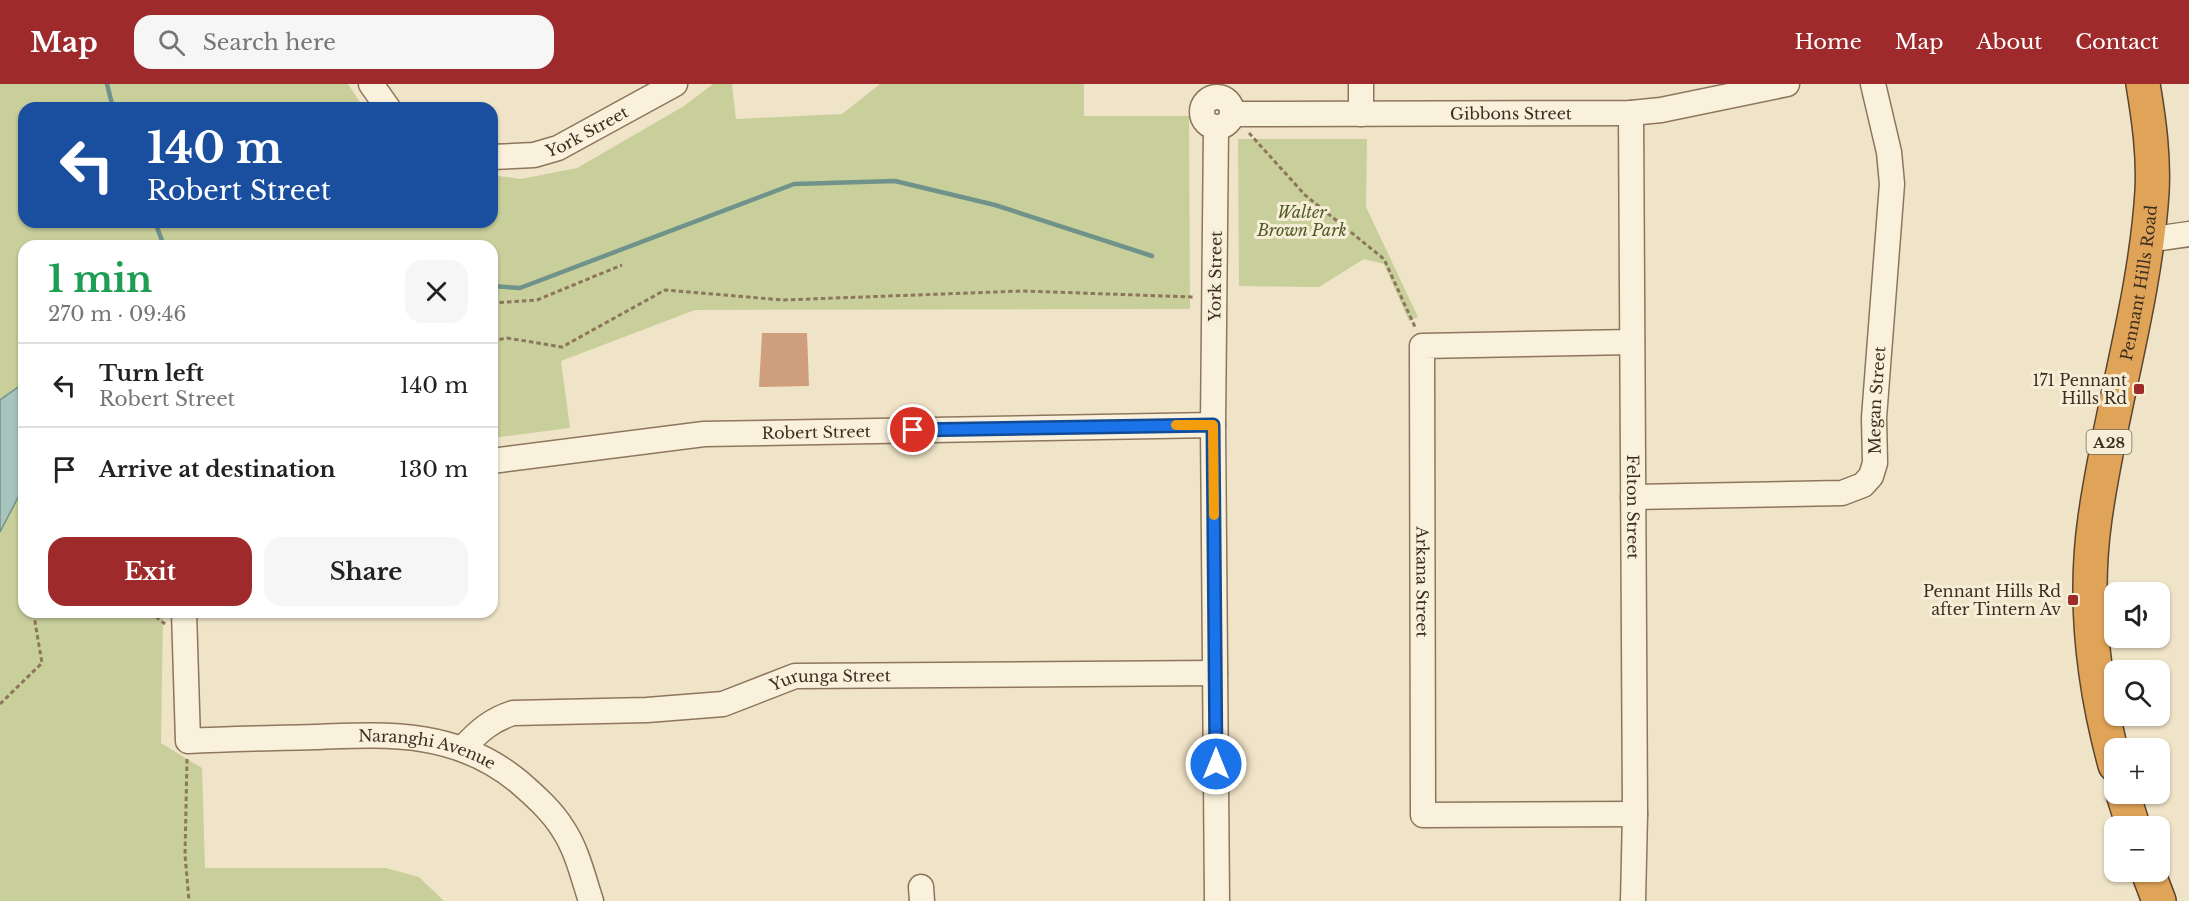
<!DOCTYPE html>
<html lang="en">
<head>
<meta charset="utf-8">
<style>
	body { margin:0; font-family:"Libre Baskerville",serif; background:#f6f6f6; color:#222; height:100vh; display:flex; flex-direction:column; font-size:22px; white-space:nowrap }
	* { box-sizing:border-box; margin:0 }
	p { font-size:20px; color:#767676 }
	.icon { flex:none; width:33px; height:33px; fill:none; stroke:currentColor; stroke-width:2; stroke-linecap:round; stroke-linejoin:round }
	.map { position:relative; flex:1; overflow:hidden }
	.sheet { position:absolute; left:18px; top:156px; width:480px; height:378px; display:flex; flex-direction:column; background:#fff; border-radius:18px; box-shadow:0 2px 4px #0004 }
	.sheet>* { flex:none }
	.guide { position:absolute; left:18px; top:18px; width:480px; height:126px; border-radius:18px; box-shadow:0 2px 4px #0004; background:#1a4fa0; color:#fff; overflow:hidden }
	.tools { position:absolute; left:2104px; top:498px; display:grid; gap:12px }
	.tools a { display:grid; place-items:center; width:66px; height:66px; border-radius:12px; background:#fff; box-shadow:0 2px 4px #0004; font-size:30px }
	.pin { position:absolute; display:grid; place-items:center; width:51px; height:51px; color:#fff; margin:-26px; border:3px solid #fff; border-radius:50%; box-shadow:0 2px 6px #0007 }
	.me { position:absolute; width:66px; margin:-33px; rotate:0deg; stroke-linejoin:round; filter:drop-shadow(0 0 4px #0008) }
	.turn { display:flex; align-items:center; gap:21px; height:126px; padding:0 30px; font-size:27px }
	.turn .icon { width:78px; height:78px; stroke-width:2.5 }
	.turn b { display:block; font-size:42px; line-height:51px }
	.round { display:grid; place-items:center; flex:none; width:63px; height:63px; border-radius:18px; background:#f6f6f6 }
	.head { display:flex; align-items:center; justify-content:space-between; height:102px; padding:0 30px }
	h1 { font-size:36px; font-weight:800; line-height:45px; color:#1e9e55 }
	.button { display:flex; gap:12px; margin-top:auto; padding:12px 30px }
	.button a { flex:1; height:69px; border-radius:18px; background:#9e2a2b; color:#fff; font-size:24px; font-weight:800; line-height:69px; text-align:center }
	.button a+a { background:#f6f6f6; color:#222 }
	ul { padding:0; list-style:none }
	li { display:flex; align-items:center; gap:18px; height:84px; padding:0 30px; border-top:2px solid #e0e0e0 }
	li div { flex:1 }
	li b { display:block; font-size:22px }
	li em { font-style:normal }
	header { display:flex; align-items:center; gap:36px; box-sizing:border-box; height:84px; padding:0 30px; background:#9e2a2b; color:#fff }
	header strong { font-size:28px }
	nav { display:flex; gap:33px; margin-inline-start:auto; font-size:21px }
	.search { width:420px; height:54px; background:#f6f6f6; display:flex; align-items:center; gap:15px; box-sizing:border-box; padding:0 21px; border-radius:18px; color:#767676; font-size:22px }
	.map>svg:first-child { display:block }
	.green { fill:#c9cf9b }
	.water { fill:#a9c4bc; stroke:#6f938a; stroke-width:1.5 }
	.lines { fill:none; stroke-linecap:round; stroke-linejoin:round }
	.stream { stroke:#6f938a; stroke-width:4.5 }
	.building { fill:#cf9f7d }
	.minor-casing { stroke:#8d765c; stroke-width:27 }
	.highway-casing { stroke:#5b4430; stroke-width:36 }
	.path { stroke:#8d765c; stroke-width:3; stroke-dasharray:4.5 3; stroke-linecap:butt }
	.minor { stroke:#faf1dc; stroke-width:24 }
	.highway { stroke:#e0a458; stroke-width:33 }
	.route-casing { stroke:#114b97; stroke-width:15 }
	.route { stroke:#1a73e8; stroke-width:10 }
	.slow { stroke:#f59e0b; stroke-width:10 }
	.poi-dot { fill:#9e2a2b; stroke:#f7eed8; stroke-width:2 }
	.labels { text-anchor:middle; dominant-baseline:central; stroke-width:6; stroke-linejoin:round; paint-order:stroke }
	.shield { fill:#f7eed8; stroke:#756857; stroke-width:1.5 }
	.shield-label { font-size:15px; font-weight:bold; fill:#3d2e20 }
	.street-label { font-size:16px; fill:#3d2e20; stroke:#f7eed8 }
	.park-label { font-size:16px; font-style:italic; fill:#4d5a26; stroke:#f7eed8 }
	.poi-label { font-size:16px; fill:#3d2e20; stroke:#f7eed8; text-anchor:end }
</style>
</head>
<body>
<header>
<strong>Map</strong>
<div class="search"><svg class="icon" aria-label="search" viewBox="0 0 24 24"><circle cx="10" cy="10" r="6"/><path d="M15 15l6 6"/></svg>Search here</div>
<nav><a>Home</a><a>Map</a><a>About</a><a>Contact</a></nav>
</header>
<div class="map">
<svg width="2189" height="817" viewBox="0 0 2189 817">
	<rect width="100%" height="100%" fill="#f0e4c8"/>
	<path class="green" d="M0,0H348L364,24H24V138H492V91L521,95L577,84L684,22L713,0H732L736,35L842,30L880,0H1084V32H1189L1190,225L695,226L561,277L570,344L492,354V162H24V528H163L161,659L202,684L205,784H386L419,793L444,817H0Z
		M1238,55H1367L1366,123L1418,233L1409,237L1384,180L1364,175L1319,203L1239,202Z"/>
	<path class="water" d="M24,299V402L0,448V316Z"/>
	<g class="lines">
		<path class="stream" d="M107,0L113,24
			M155,138L164,162
			M492,202L520,204L794,100L895,97L995,121L1152,172"/>
	</g>
	<path class="building" d="M762,249H807L809,302L759,303Z"/>
	<g class="lines">
		<defs>
			<g id="minor">
				<path d="M371,0L388,24"/>
				<circle cx="1217" cy="28" r="15"/>
				<path id="s1" d="M1631,29L1635,730L1633,817"/>
				<path id="s2" d="M1232,30L1631,29L1661,26L1787,0"/>
				<path d="M1361,30V0"/>
				<path d="M1216,44L1213,341L1217,817"/>
				<path id="s3" d="M492,73L534,71L558,64L675,0"/>
				<path d="M2147,156L2189,150"/>
				<path id="s4" d="M1632,258L1422,262L1423,731L1635,730"/>
				<path id="s5" d="M492,377L704,350L1213,341"/>
				<path id="s6" d="M1633,413L1842,409L1863,401L1871,392L1875,379L1874,334L1892,100L1889,68L1873,0"/>
				<path id="s7" d="M184,528L188,657C231,655 273,654 316,653C392,650 457,647 519,698C535,712 552,727 563,745C577,766 583,793 591,817"/>
				<path id="s8" d="M463,664C479,647 491,636 513,629L647,626L723,620L795,592L1215,589"/>
				<path d="M921,803L922,817"/>
			</g>
			<g id="highway">
				<path id="s9" d="M2115,681C2093,600 2083,518 2095,434C2110,326 2145,218 2152,108C2154,72 2149,36 2143,0"/>
				<path d="M2123,710L2133,742"/>
				<path d="M2148,788L2159,817"/>
			</g>
		</defs>
		<use href="#minor" class="minor-casing"/>
		<use href="#highway" class="highway-casing"/>
		<path class="path" d="M1249,49L1305,111L1384,175L1415,243
			M492,219L537,216L622,181
			M492,257L507,254L562,263L665,206L783,216L1022,207L1194,213
			M150,528L165,540
			M0,620L42,579L35,538L39,528
			M187,675L185,771L189,817"/>
		<use href="#minor" class="minor"/>
		<use href="#highway" class="highway"/>
	</g>
	<g class="lines">
		<defs>
			<path id="route" d="M913,346L1213,341L1216,680"/>
		</defs>
		<use href="#route" class="route-casing"/>
		<use href="#route" class="route"/>
		<path class="slow" d="M1176,341H1213L1214,431"/>
	</g>
	<g class="poi-dot">
		<rect x="2133" y="299" width="12" height="12" rx="3"/>
		<rect x="2067" y="510" width="12" height="12" rx="3"/>
	</g>
	<g class="labels">
		<rect class="shield" x="2086.5" y="346" width="45" height="24" rx="4.5"/>
		<g class="shield-label">
			<text x="2109" y="358">A28</text>
		</g>
		<g class="street-label">
			<text stroke="none"><textPath href="#s2" startOffset="279">Gibbons Street</textPath></text>
			<text stroke="none"><textPath href="#s3" startOffset="100">York Street</textPath></text>
			<text transform="translate(1215 192) rotate(-89)">York Street</text>
			<text stroke="none"><textPath href="#s9" startOffset="489">Pennant Hills Road</textPath></text>
			<text stroke="none"><textPath href="#s6" startOffset="320">Megan Street</textPath></text>
			<text stroke="none"><textPath href="#s5" startOffset="326">Robert Street</textPath></text>
			<text stroke="none"><textPath href="#s1" startOffset="394">Felton Street</textPath></text>
			<text stroke="none"><textPath href="#s4" startOffset="446">Arkana Street</textPath></text>
			<text stroke="none"><textPath href="#s8" startOffset="384">Yurunga Street</textPath></text>
			<text stroke="none"><textPath href="#s7" startOffset="370">Naranghi Avenue</textPath></text>
		</g>
		<g class="park-label">
			<text x="1302" y="128">Walter<tspan x="1302" dy="18">Brown Park</tspan></text>
		</g>
		<g class="poi-label">
			<text x="2127" y="296">171 Pennant<tspan x="2127" dy="18">Hills Rd</tspan></text>
			<text x="2061" y="507">Pennant Hills Rd<tspan x="2061" dy="18">after Tintern Av</tspan></text>
		</g>
	</g>
</svg>
<div class="tools">
<a><svg class="icon" aria-label="sound" viewBox="0 0 24 24"><path d="M4 9h4l5-4v14l-5-4H4zM17 9q2 3 0 6"/></svg></a>
<a><svg class="icon" aria-label="search" viewBox="0 0 24 24"><circle cx="10" cy="10" r="6"/><path d="M15 15l6 6"/></svg></a>
<a>+</a>
<a>−</a>
</div>
<div class="pin" style="left:913px;top:346px;background:#d93025"><svg class="icon" aria-label="arrive" viewBox="0 0 24 24"><path d="M6 21V4h12l-3 4 3 4H6"/></svg></div>
<svg class="me" style="left:1216px;top:680px" viewBox="-20 -20 40 40"><circle r="17" fill="#1a73e8" stroke="#fff" stroke-width="3"/><path d="M0-11L8 9 0 5-8 9z" fill="#fff"/></svg>
<div class="guide">
<div class="turn"><svg class="icon" aria-label="left" viewBox="0 0 24 24"><path d="M17 20v-9H6M10 6l-5 5 5 5"/></svg><div><b>140 m</b>Robert Street</div></div>
</div>
<section class="sheet">
<div class="head"><div><h1>1 min</h1><p>270 m · 09:46</p></div><a class="round"><svg class="icon" aria-label="close" viewBox="0 0 24 24"><path d="M6 6l12 12M18 6L6 18"/></svg></a></div>
<ul>
<li><svg class="icon" aria-label="left" viewBox="0 0 24 24"><path d="M17 20v-9H6M10 6l-5 5 5 5"/></svg><div><b>Turn left</b><p>Robert Street</p></div><em>140 m</em></li>
<li><svg class="icon" aria-label="arrive" viewBox="0 0 24 24"><path d="M6 21V4h12l-3 4 3 4H6"/></svg><div><b>Arrive at destination</b></div><em>130 m</em></li>
</ul>
<div class="button"><a>Exit</a><a>Share</a></div>
</section>
</div>
</body>
</html>
